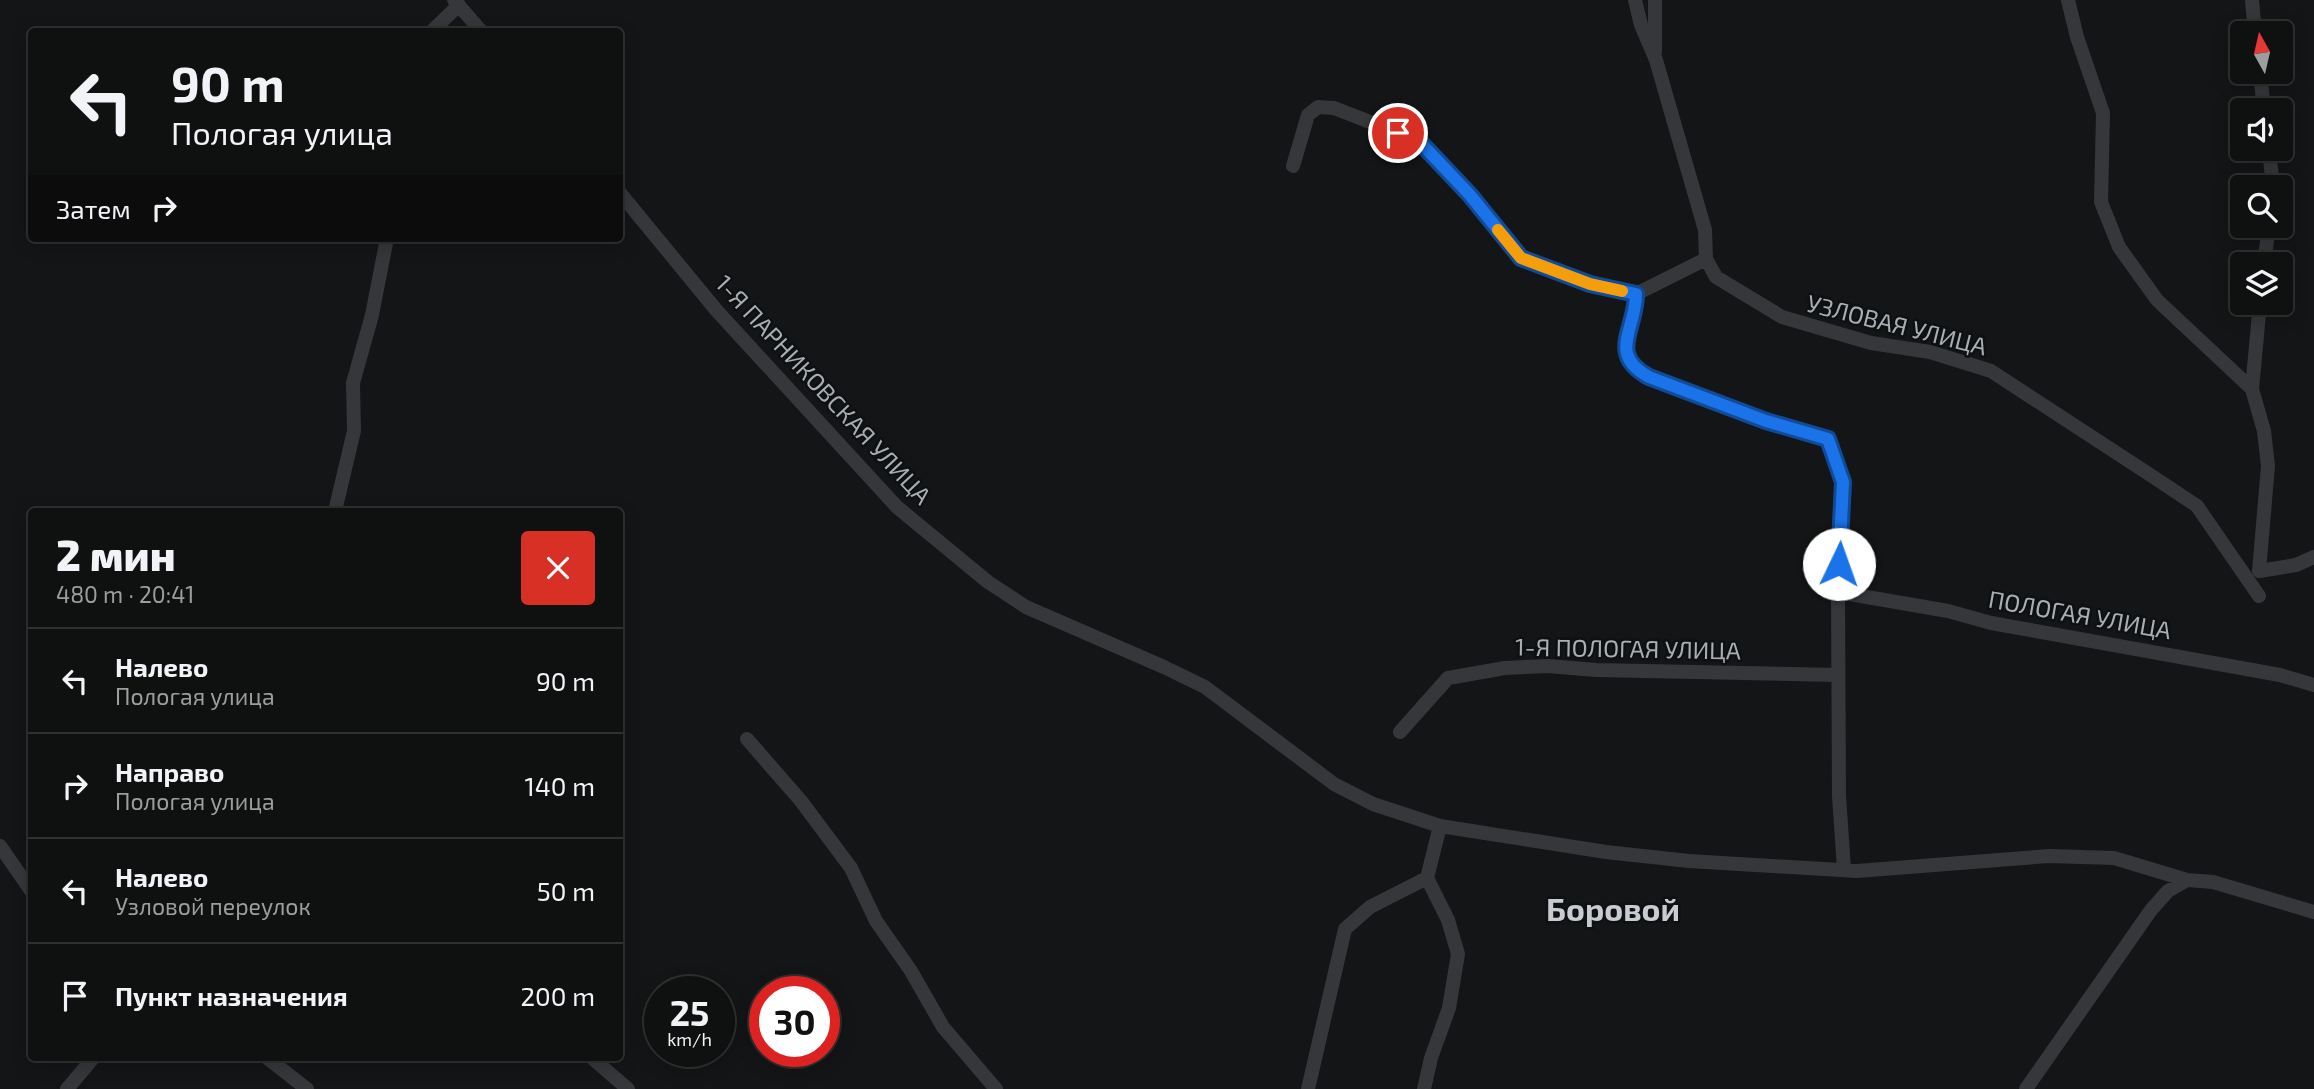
<!DOCTYPE html>
<html lang="ru">
<head>
<meta charset="utf-8">
<style>
	body { margin:0; font-family:"Exo 2",sans-serif; background:#1d1e1e; color:#f1f3f6; height:100vh; display:flex; flex-direction:column; font-size:26px; white-space:nowrap }
	* { box-sizing:border-box; margin:0 }
	p { font-size:23px; color:#9b9d9f }
	.icon { flex:none; width:38px; height:38px; fill:none; stroke:currentColor; stroke-width:2; stroke-linecap:round; stroke-linejoin:round }
	.map { position:relative; flex:1; overflow:hidden }
	.details { position:absolute; left:28px; top:508px; width:595px; height:553px; display:flex; flex-direction:column; background:#0f1010; border-radius:7px; box-shadow:0 4px 18px #0003,0 0 0 2px #2f3030 }
	.details>* { flex:none }
	.top-card { position:absolute; left:28px; top:28px; width:595px; height:214px; border-radius:7px; box-shadow:0 4px 18px #0003,0 0 0 2px #2f3030; background:#0f1010; color:#f1f3f6; overflow:hidden }
	.needle { width:46px; rotate:352deg }
	.controls { position:absolute; left:2230px; top:21px; display:grid; gap:14px }
	.controls a { display:grid; place-items:center; width:63px; height:63px; border-radius:7px; background:#0f1010; box-shadow:0 4px 18px #0003,0 0 0 2px #2f3030; font-size:35px }
	.speed { position:absolute; left:644px; top:976px; display:flex; gap:14px; font-size:35px; font-weight:700; text-align:center }
	.speed>* { display:grid; place-content:center; width:91px; height:91px; border-radius:50%; background:#0f1010; box-shadow:0 4px 18px #0003,0 0 0 2px #2f3030; line-height:1 }
	.speed small { font-size:18px; font-weight:400 }
	.speed .limit { border:10px solid #d22; background:#fff; color:#111 }
	.pin { position:absolute; display:grid; place-items:center; width:60px; height:60px; color:#fff; margin:-30px; border:4px solid #fff; border-radius:50%; box-shadow:0 2px 7px #0007 }
	.me { position:absolute; width:77px; margin:-38px; rotate:3deg; stroke-linejoin:round; filter:drop-shadow(0 0 5px #0008) }
	.turn { display:flex; align-items:center; gap:24px; height:147px; padding:0 28px; font-size:32px }
	.turn .icon { width:91px; height:91px; stroke-width:2.5 }
	.turn b { display:block; font-size:49px; line-height:60px }
	.then { display:flex; align-items:center; height:66px; padding:0 28px; background:#0003; gap:14px; font-size:26px }
	.round { display:grid; place-items:center; flex:none; width:74px; height:74px; border-radius:7px; background:#1d1e1e }
	.head { display:flex; align-items:center; justify-content:space-between; height:119px; padding:0 28px }
	h1 { font-size:42px; font-weight:800; line-height:52px }
	ul { padding:0; list-style:none }
	li { display:flex; align-items:center; gap:21px; height:105px; padding:0 28px; border-top:2px solid #2f3030 }
	li div { flex:1 }
	li b { display:block; font-size:26px }
	li em { font-style:normal }
	.map>svg:first-child { display:block }
	.lines { fill:none; stroke-linecap:round; stroke-linejoin:round }
	.minor { stroke:#36373a; stroke-width:14 }
	.route-casing { stroke:#114b97; stroke-width:18 }
	.route { stroke:#1a73e8; stroke-width:12 }
	.slow { stroke:#f59e0b; stroke-width:12 }
	.labels { text-anchor:middle; dominant-baseline:central; stroke-width:5; stroke-linejoin:round; paint-order:stroke }
	.street-label { font-size:24px; fill:#a8aeb4; stroke:#0f1011 }
	.district-label { font-size:32px; font-weight:bold; fill:#c8ccd1; stroke:#0f1011 }
</style>
</head>
<body>
<div class="map">
<svg width="2314" height="1089" viewBox="0 0 2314 1089">
	<rect width="100%" height="100%" fill="#141516"/>
	<g class="lines">
		<path class="minor" d="M454,0L482,32
			M1635,0L1641,25L1656,60L1705,230L1706,259L1716,277L1782,317L1871,343L1930,352L1991,371L2158,480L2197,506L2259,596
			M1655,0V52
			M2068,0L2077,37L2103,113L2101,202L2119,247L2157,300L2252,389
			M2252,0L2255,33
			M431,32L459,5
			M2260,72L2264,110
			M2269,149L2273,187
			M1293,166L1308,115L1318,107L1334,108L1419,141L1470,195L1521,258L1541,264L1590,284L1636,294
			M620,193L717,311L897,507L988,582L1026,607L1164,667L1205,687L1334,784L1373,804L1440,826L1606,852L1689,861L1857,871L2049,856L2114,858L2187,880L2213,882L2314,912
			M2264,264L2269,226
			M1636,294C1636,330 1607,355 1649,377L1766,421L1828,439L1843,482L1838,592L1839,796L1844,869
			M1636,294L1706,259
			M2260,303L2252,389L2264,431L2268,466L2259,571L2296,565L2314,557
			M335,511L354,431L353,383L372,315L387,238
			M1838,592L1948,611L1991,623L2280,675L2314,685
			M1400,732L1448,678L1505,668L1548,666L1596,670L1838,675
			M747,739L801,801L851,868L876,921L911,971L943,1027L996,1089
			M0,846L32,892
			M266,1057L307,1089
			M591,1057L628,1089
			M67,1089L94,1057
			M1308,1089L1345,929L1370,907L1427,878
			M1424,1089L1431,1058L1449,1008L1458,954L1448,920L1427,878L1440,826
			M2026,1089L2151,910L2168,891L2187,880"/>
	</g>
	<g class="lines">
		<defs>
			<path id="route" d="M1398,133L1419,141L1470,195L1521,258L1590,284L1636,294C1636,330 1607,354 1649,377L1766,421L1828,439L1843,482L1839,564"/>
		</defs>
		<use href="#route" class="route-casing"/>
		<use href="#route" class="route"/>
		<path class="slow" d="M1498,230L1521,258L1590,284L1622,291"/>
	</g>
	<g class="labels">
		<g class="street-label">
			<text transform="translate(1897 324) rotate(14)">УЗЛОВАЯ УЛИЦА</text>
			<text transform="translate(824 389) rotate(47)">1-Я ПАРНИКОВСКАЯ УЛИЦА</text>
			<text transform="translate(2080 614) rotate(10)">ПОЛОГАЯ УЛИЦА</text>
			<text transform="translate(1628 648) rotate(1)">1-Я ПОЛОГАЯ УЛИЦА</text>
		</g>
		<g class="district-label">
			<text x="1613" y="908">Боровой</text>
		</g>
	</g>
</svg>
<div class="controls">
<a><svg class="needle" viewBox="-14 -14 28 28"><path d="M0-13l5 13h-10z" fill="#e53935"/><path d="M0 13l5-13h-10z" fill="#9b9d9f"/></svg></a>
<a><svg class="icon" aria-label="sound" viewBox="0 0 24 24"><path d="M4 9h4l5-4v14l-5-4H4zM17 9q2 3 0 6"/></svg></a>
<a><svg class="icon" aria-label="search" viewBox="0 0 24 24"><circle cx="10" cy="10" r="6"/><path d="M15 15l6 6"/></svg></a>
<a><svg class="icon" aria-label="layers" viewBox="0 0 24 24"><path d="M12 4l9 5-9 5-9-5zM3 14l9 5 9-5"/></svg></a>
</div>
<div class="speed"><div>25<small>km/h</small></div><div class="limit">30</div></div>
<div class="pin" style="left:1398px;top:133px;background:#d93025"><svg class="icon" aria-label="arrive" viewBox="0 0 24 24"><path d="M6 21V4h12l-3 4 3 4H6"/></svg></div>
<svg class="me" style="left:1839px;top:564px" viewBox="-20 -20 40 40"><circle r="19" fill="#fff"/><path d="M0-13L10 11 0 6-10 11z" fill="#1a73e8"/></svg>
<div class="top-card">
<div class="turn"><svg class="icon" aria-label="left" viewBox="0 0 24 24"><path d="M17 20v-9H6M10 6l-5 5 5 5"/></svg><div><b>90 m</b>Пологая улица</div></div>
<div class="then">Затем<svg class="icon" aria-label="right" viewBox="0 0 24 24"><path d="M7 20v-9h11M14 6l5 5-5 5"/></svg></div>
</div>
<section class="details">
<div class="head"><div><h1>2 мин</h1><p>480 m · 20:41</p></div><a class="round" style="background:#d93025;color:#fff"><svg class="icon" aria-label="close" viewBox="0 0 24 24"><path d="M6 6l12 12M18 6L6 18"/></svg></a></div>
<ul>
<li><svg class="icon" aria-label="left" viewBox="0 0 24 24"><path d="M17 20v-9H6M10 6l-5 5 5 5"/></svg><div><b>Налево</b><p>Пологая улица</p></div><em>90 m</em></li>
<li><svg class="icon" aria-label="right" viewBox="0 0 24 24"><path d="M7 20v-9h11M14 6l5 5-5 5"/></svg><div><b>Направо</b><p>Пологая улица</p></div><em>140 m</em></li>
<li><svg class="icon" aria-label="left" viewBox="0 0 24 24"><path d="M17 20v-9H6M10 6l-5 5 5 5"/></svg><div><b>Налево</b><p>Узловой переулок</p></div><em>50 m</em></li>
<li><svg class="icon" aria-label="arrive" viewBox="0 0 24 24"><path d="M6 21V4h12l-3 4 3 4H6"/></svg><div><b>Пункт назначения</b></div><em>200 m</em></li>
</ul>
</section>
</div>
</body>
</html>
